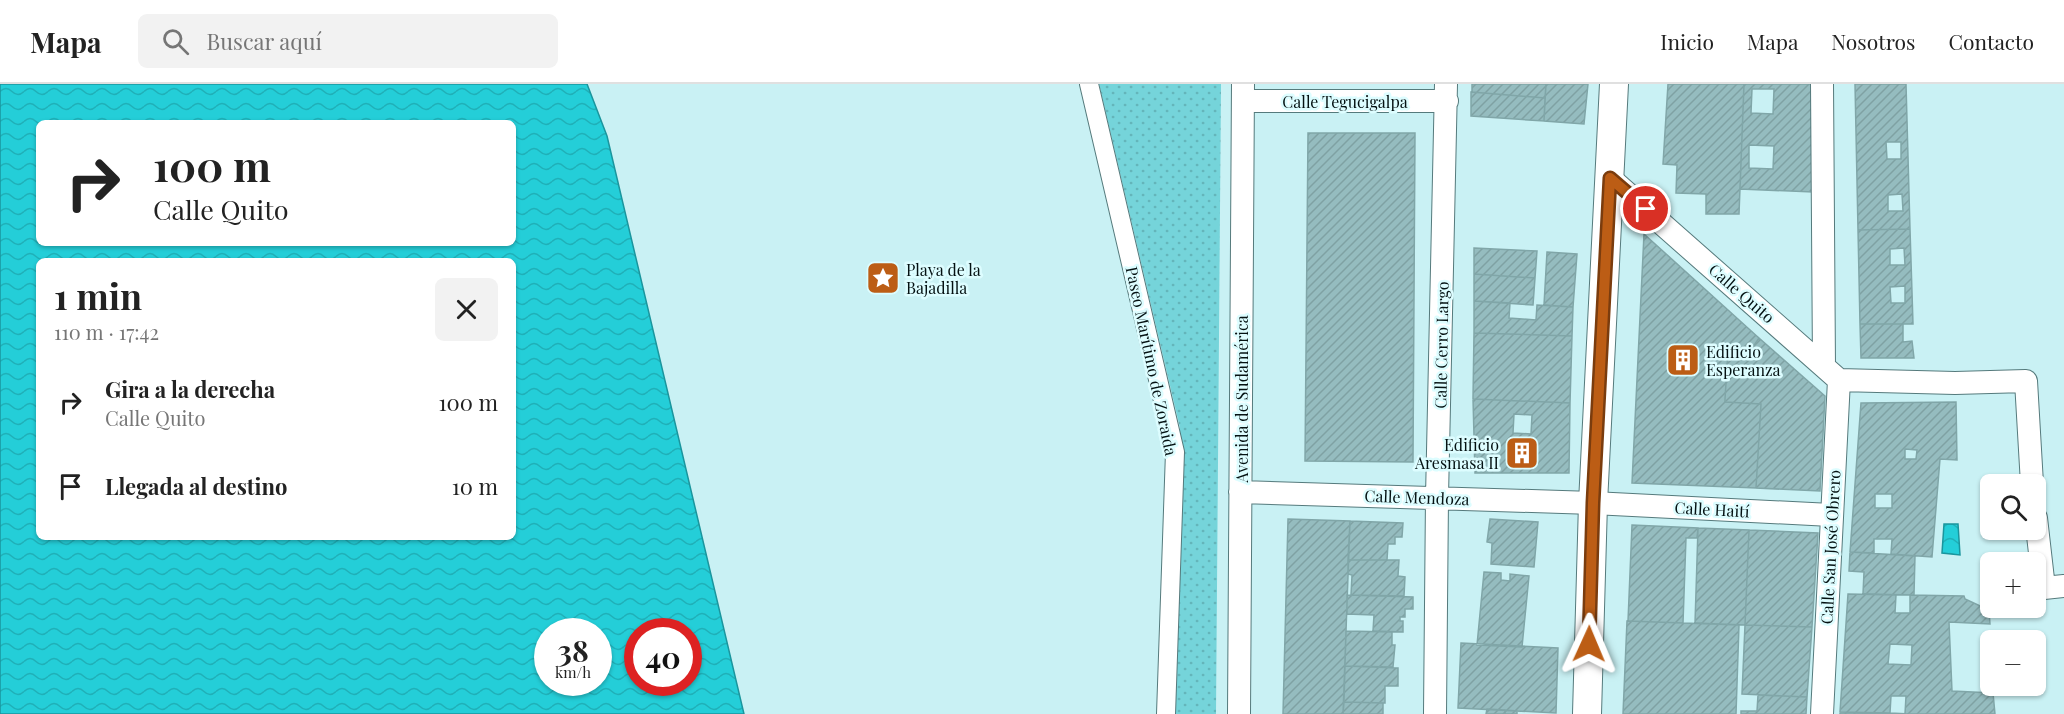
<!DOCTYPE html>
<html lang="es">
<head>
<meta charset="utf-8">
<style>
	body { margin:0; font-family:"Playfair Display",serif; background:#f2f2f2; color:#222; height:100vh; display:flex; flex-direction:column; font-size:22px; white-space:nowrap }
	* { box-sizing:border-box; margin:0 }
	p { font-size:20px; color:#767676 }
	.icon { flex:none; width:33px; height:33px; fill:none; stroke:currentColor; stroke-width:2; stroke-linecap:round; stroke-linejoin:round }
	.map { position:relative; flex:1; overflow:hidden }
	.details { position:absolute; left:36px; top:174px; width:480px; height:282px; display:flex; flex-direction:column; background:#fff; border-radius:9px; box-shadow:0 2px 4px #0004 }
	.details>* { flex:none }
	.hud { position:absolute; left:36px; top:36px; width:480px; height:126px; border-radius:9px; box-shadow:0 2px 4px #0004; background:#fff; color:#222; overflow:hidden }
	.tools { position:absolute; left:1980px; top:390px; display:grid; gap:12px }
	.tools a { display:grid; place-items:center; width:66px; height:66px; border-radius:9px; background:#fff; box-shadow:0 2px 4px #0004; font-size:30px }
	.speed { position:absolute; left:534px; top:534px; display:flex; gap:12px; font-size:30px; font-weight:700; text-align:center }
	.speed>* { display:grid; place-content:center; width:78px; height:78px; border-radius:50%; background:#fff; box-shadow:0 2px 4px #0004; line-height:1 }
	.speed small { font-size:15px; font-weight:400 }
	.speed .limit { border:9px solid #d22; background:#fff; color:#111 }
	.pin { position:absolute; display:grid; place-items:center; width:51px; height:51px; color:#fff; margin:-26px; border:3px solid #fff; border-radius:50%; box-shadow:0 2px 6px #0007 }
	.me { position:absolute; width:66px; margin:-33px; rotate:1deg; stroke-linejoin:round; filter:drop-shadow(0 0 4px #0008) }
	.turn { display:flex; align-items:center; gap:21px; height:126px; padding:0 18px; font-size:27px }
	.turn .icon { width:78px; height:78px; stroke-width:2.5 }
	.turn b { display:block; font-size:42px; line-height:51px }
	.round { display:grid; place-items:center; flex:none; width:63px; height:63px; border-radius:9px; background:#f2f2f2 }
	.headline { display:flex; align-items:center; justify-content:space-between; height:102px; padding:0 18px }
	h1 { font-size:36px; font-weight:700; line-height:45px }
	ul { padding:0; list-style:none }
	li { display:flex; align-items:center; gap:18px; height:84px; padding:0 18px }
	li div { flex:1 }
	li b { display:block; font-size:22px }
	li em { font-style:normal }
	header { display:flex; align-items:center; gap:36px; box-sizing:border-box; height:84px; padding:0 30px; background:#fff; border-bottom:2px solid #e0e0e0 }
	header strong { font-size:28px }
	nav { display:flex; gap:33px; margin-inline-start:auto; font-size:21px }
	.search { width:420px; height:54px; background:#f2f2f2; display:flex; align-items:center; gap:15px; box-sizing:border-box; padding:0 21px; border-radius:9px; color:#767676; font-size:22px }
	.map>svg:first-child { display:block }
	.park { fill:url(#park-dots) }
	.water { fill:url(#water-waves); stroke:#1a959d; stroke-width:1.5; fill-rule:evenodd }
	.building { fill:url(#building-hatch); stroke:#80a6a8; stroke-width:1.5; fill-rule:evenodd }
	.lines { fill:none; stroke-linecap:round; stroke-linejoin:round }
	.pedestrian-casing { stroke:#557a7c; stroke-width:20 }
	.minor-casing { stroke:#557a7c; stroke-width:24 }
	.tertiary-casing { stroke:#557a7c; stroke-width:30 }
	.pedestrian { stroke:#fff; stroke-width:18 }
	.minor { stroke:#fff; stroke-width:22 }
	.tertiary { stroke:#fff; stroke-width:28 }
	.route-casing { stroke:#7a3c0e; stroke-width:15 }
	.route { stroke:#bc5d15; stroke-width:10 }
	.labels { text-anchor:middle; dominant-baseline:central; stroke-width:5; stroke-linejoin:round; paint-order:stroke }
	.street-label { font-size:16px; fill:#041112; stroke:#ddfdff }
	.poi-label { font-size:16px; fill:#041112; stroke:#ddfdff; text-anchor:start }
</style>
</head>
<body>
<header>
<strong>Mapa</strong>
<div class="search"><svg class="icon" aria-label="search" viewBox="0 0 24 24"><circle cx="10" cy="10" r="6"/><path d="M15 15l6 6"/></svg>Buscar aquí</div>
<nav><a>Inicio</a><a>Mapa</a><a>Nosotros</a><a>Contacto</a></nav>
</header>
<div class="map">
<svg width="2064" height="630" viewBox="0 0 2064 630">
	<defs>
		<pattern id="park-dots" width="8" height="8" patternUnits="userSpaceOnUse" patternTransform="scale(1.5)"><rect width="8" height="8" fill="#75d4da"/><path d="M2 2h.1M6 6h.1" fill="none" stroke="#64b5ba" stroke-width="1.8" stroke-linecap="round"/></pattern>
		<pattern id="water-waves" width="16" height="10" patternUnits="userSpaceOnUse" patternTransform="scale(1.5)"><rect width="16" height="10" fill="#24ced8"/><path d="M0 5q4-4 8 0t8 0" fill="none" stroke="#1fb0b8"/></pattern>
		<pattern id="building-hatch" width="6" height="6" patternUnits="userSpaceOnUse" patternTransform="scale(1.5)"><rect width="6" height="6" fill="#95bcbf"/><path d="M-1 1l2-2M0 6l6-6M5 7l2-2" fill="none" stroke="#7fa1a3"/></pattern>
	</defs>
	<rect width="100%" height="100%" fill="#c9f1f4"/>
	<path class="park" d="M1099,0H1221L1216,630H1174L1180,344Z"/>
	<path class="water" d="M0,0H587L607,52L744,630H0ZM39,39H513V159H39ZM39,177H513V453H39ZM548,548H598V598H548ZM638,548H688V598H638Z
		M1944,440H1958L1960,471L1942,469Z"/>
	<path class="building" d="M1472,0H1546L1545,14L1472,8Z
		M1546,0H1588L1584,40L1544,37Z
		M1668,0H1744L1739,130H1706V110L1676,109L1677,81L1663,80Z
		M1744,0H1812L1813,108L1740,105ZM1752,5H1774L1773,30L1751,29ZM1749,61L1774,62L1773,85L1749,84Z
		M1855,0H1906L1910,145L1858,146ZM1886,58H1901V75H1887ZM1902,110L1903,127H1888V111Z
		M1471,8L1545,14L1544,37L1471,32Z
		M1308,49H1415L1413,378L1305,377Z
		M1910,145L1913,240H1860L1858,146ZM1904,164L1905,181H1890V165ZM1905,202V219H1891L1890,203Z
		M1644,150L1759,254L1749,269L1728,267L1725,315V318L1761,320L1756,404L1632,399Z
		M1474,164L1537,167L1535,194L1474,190Z
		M1547,168L1577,170L1573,223L1544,221Z
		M1474,190L1535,194L1533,221L1474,217Z
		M1474,217L1510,219L1509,234L1536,236L1537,221L1573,223L1572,252L1474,249Z
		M1860,240H1903V258L1912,257L1914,274H1861Z
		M1474,249L1572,252L1570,319L1473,315Z
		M1759,254L1825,312L1820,407L1756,404L1761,320L1725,318V315L1728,267L1749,269Z
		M1473,315L1570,319L1569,389H1475ZM1514,330L1532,331L1531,350L1513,349Z
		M1956,318L1957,376L1940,375L1932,473L1891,470L1892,455H1874V469L1850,468L1861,319ZM1905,365L1917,366L1916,375H1905ZM1875,410H1892V424H1875Z
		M1288,435L1350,437L1343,630H1283Z
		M1490,435L1538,438L1534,483L1491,480L1492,459L1487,458Z
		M1350,437L1403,439L1402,453H1395V460H1388L1387,476H1348Z
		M1632,441L1698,444L1697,454H1686L1683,539L1628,537Z
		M1698,444L1749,446L1745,541L1695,539Z
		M1749,446L1818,449L1812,543L1745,541Z
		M1850,468L1915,472L1914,511L1863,510L1864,488L1849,487Z
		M1348,476H1399L1398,492L1405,493L1404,512L1351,511L1352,491L1348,490Z
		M1484,488L1501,489V496L1510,497V490L1529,492L1522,563L1477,561Z
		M1848,510L1896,511L1895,529H1910V511L1964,512L1965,515L1989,526L1990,540L1949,538L1952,607L1993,609L1995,630H1905L1906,612H1891L1890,629L1840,628ZM1890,560L1912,561L1911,581L1888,580Z
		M1347,511L1413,513V525H1405V533H1400V537H1403V548L1373,547L1374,531L1347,530Z
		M1627,537L1739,541L1736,630H1623Z
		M1745,541L1812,543L1807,613L1742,610Z
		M1346,547L1392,548V561H1395L1393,583L1345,582Z
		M1461,559L1558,564L1556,629L1458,624Z
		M1345,582L1398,584V602H1385V619L1344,618Z
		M1758,611L1807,613L1806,630H1741V627H1757Z
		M1344,618L1383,619V630H1343Z
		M1487,625L1505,626V630H1486Z
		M1505,626L1517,627V630H1505Z
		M1840,628L1890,629L1910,630H1840Z"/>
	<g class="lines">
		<defs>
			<path id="pedestrian" d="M1089,0L1175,368L1166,630"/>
			<path id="minor" d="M1822,0L1824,282
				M1243,17H1447
				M1610,94L1839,296L1955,299L2026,297L2032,400
				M1240,408L1593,419L1831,431
				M2036,434L2044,504L2064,502
				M1239,630L1243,0
				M1435,630L1437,413L1446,0
				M1822,630L1839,296"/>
			<path id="tertiary" d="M1587,630L1593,419L1614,0"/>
		</defs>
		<use href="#pedestrian" class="pedestrian-casing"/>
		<use href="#minor" class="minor-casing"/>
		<use href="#tertiary" class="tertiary-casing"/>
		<use href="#pedestrian" class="pedestrian"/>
		<use href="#minor" class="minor"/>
		<use href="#tertiary" class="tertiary"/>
	</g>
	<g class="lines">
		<defs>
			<path id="route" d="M1589,560L1593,419L1610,94L1646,125"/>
		</defs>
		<use href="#route" class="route-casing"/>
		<use href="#route" class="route"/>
	</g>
	<defs>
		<symbol id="sight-square" viewBox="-11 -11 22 22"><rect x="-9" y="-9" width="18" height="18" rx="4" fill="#bc5d15" stroke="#ddfdff"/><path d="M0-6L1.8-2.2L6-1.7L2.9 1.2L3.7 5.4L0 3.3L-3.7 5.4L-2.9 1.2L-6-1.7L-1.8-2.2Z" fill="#fff"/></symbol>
		<symbol id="building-square" viewBox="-11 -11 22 22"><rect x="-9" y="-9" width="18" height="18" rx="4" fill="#bc5d15" stroke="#ddfdff"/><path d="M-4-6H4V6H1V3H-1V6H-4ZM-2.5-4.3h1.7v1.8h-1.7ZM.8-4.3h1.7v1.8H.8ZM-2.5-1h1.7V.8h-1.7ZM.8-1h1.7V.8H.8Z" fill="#fff"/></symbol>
	</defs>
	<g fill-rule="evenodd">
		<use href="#sight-square" x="864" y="175" width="38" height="38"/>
		<use href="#building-square" x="1664" y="257" width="38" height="38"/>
		<use href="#building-square" x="1503" y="350" width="38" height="38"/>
	</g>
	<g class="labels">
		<g class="street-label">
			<text x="1345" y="17">Calle Tegucigalpa</text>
			<text transform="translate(1742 209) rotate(41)">Calle Quito</text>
			<text transform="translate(1441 261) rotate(-89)">Calle Cerro Largo</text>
			<text transform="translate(1152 277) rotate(78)">Paseo Marítimo de Zoraida</text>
			<text transform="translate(1241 315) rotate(-90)">Avenida de Sudamérica</text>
			<text transform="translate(1417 413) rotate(2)">Calle Mendoza</text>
			<text transform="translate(1712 425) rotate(3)">Calle Haití</text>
			<text transform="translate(1830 463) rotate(-87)">Calle San José Obrero</text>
		</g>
		<g class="poi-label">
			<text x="906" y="185">Playa de la<tspan x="906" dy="18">Bajadilla</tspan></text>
			<text x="1706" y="267">Edificio<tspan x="1706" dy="18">Esperanza</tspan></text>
			<text x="1499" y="360" text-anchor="end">Edificio<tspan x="1499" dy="18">Aresmasa II</tspan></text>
		</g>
	</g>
</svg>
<div class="tools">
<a><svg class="icon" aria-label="search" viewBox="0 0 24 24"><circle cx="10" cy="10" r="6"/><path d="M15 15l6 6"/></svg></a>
<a>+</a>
<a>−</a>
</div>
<div class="speed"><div>38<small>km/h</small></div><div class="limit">40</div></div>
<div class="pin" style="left:1646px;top:125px;background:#d93025"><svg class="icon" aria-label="arrive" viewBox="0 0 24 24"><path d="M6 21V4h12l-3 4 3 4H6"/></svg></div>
<svg class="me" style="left:1589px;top:560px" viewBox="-20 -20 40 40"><path d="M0-17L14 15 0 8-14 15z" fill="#bc5d15" stroke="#fff" stroke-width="4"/></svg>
<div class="hud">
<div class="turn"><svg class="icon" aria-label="right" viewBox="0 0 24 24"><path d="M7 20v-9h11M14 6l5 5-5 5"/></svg><div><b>100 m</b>Calle Quito</div></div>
</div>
<section class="details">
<div class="headline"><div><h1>1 min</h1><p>110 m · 17:42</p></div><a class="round"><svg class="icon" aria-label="close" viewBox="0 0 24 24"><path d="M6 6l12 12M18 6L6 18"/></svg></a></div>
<ul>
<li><svg class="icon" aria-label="right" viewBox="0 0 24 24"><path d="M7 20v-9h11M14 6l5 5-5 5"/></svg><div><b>Gira a la derecha</b><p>Calle Quito</p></div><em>100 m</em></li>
<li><svg class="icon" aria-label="arrive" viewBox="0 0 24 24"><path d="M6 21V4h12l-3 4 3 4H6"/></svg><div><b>Llegada al destino</b></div><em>10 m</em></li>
</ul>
</section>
</div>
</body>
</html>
